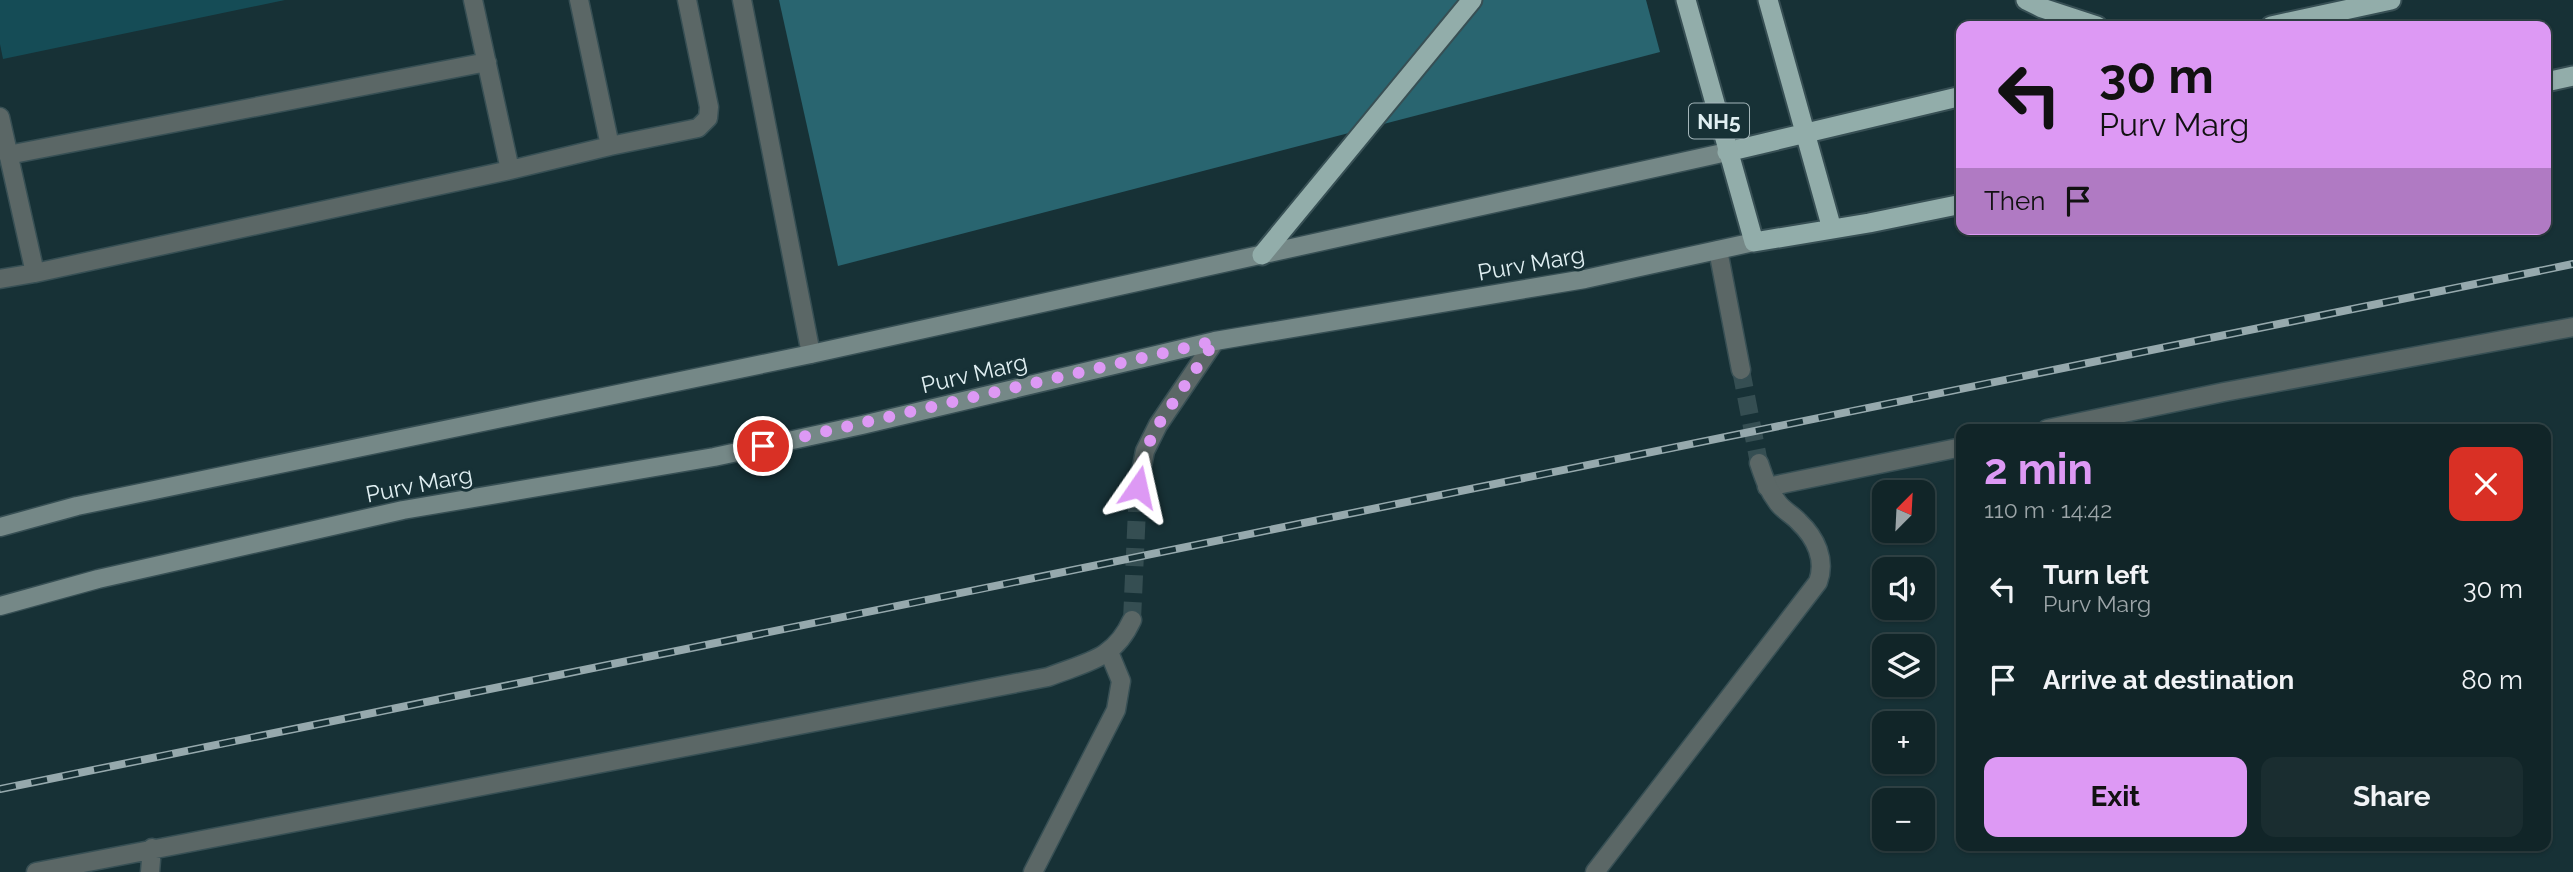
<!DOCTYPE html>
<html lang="en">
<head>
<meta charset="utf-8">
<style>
	body { margin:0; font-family:Raleway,sans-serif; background:#1a2d30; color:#f1f3f6; height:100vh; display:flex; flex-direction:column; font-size:26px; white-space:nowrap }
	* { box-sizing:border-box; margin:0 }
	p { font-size:23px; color:#9ca5a8 }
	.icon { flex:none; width:38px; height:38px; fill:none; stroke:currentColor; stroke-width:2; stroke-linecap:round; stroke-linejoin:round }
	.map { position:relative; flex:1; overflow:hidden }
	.sheet { position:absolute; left:1956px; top:424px; width:595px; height:427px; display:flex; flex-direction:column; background:#112528; border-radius:14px; box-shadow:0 2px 5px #0004,0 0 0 2px #304245 }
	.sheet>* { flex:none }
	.guide { position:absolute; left:1956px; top:21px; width:595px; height:214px; border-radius:14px; box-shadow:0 2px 5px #0004,0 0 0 2px #304245; background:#dd99f4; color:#111; overflow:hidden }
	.needle { width:46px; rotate:24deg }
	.controls { position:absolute; left:1872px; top:480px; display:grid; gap:14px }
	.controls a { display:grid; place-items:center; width:63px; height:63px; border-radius:14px; background:#112528; box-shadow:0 2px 5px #0004,0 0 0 2px #304245; font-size:35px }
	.pin { position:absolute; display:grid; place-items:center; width:60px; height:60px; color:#fff; margin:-30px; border:4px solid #fff; border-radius:50%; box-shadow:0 2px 7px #0007 }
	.me { position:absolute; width:77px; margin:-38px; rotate:11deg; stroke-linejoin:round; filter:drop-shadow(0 0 5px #0008) }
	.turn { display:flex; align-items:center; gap:24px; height:147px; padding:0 28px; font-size:32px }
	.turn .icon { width:91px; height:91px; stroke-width:2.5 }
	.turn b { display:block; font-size:49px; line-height:60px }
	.then { display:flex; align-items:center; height:66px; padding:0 28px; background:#0003; gap:14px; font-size:26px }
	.round { display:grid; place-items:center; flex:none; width:74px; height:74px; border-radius:14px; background:#1a2d30 }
	.head { display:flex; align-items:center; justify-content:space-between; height:119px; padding:0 28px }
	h1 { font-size:42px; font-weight:700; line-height:52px; color:#dd99f4 }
	.primary-button { display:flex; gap:14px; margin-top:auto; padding:14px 28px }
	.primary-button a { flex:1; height:80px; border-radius:14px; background:#dd99f4; color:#111; font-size:28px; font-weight:700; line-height:80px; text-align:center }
	.primary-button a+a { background:#1a2d30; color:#f1f3f6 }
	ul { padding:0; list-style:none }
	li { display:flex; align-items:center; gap:21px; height:91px; padding:0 28px }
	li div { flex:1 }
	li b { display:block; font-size:26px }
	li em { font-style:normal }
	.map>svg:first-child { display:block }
	.green { fill:#154c56 }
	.forest { fill:#296570 }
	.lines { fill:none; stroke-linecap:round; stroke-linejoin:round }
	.minor-tunnel { stroke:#354e52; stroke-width:18; stroke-dasharray:18 9; stroke-linecap:butt }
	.service-casing { stroke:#374f54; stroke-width:21 }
	.minor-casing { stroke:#374f54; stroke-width:21 }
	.secondary-casing { stroke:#374f54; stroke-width:21 }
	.trunk-casing { stroke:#374f54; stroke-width:23 }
	.service { stroke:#5b6766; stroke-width:18 }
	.minor { stroke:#5b6766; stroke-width:18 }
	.secondary { stroke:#758887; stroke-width:18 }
	.trunk { stroke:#92adaa; stroke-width:19 }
	.rail-casing { stroke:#96a9ad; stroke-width:8 }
	.rail { stroke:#173136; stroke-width:5; stroke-dasharray:16; stroke-linecap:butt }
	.route { stroke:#dd99f4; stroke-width:12; stroke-dasharray:0 21.6 }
	.labels { text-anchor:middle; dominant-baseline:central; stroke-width:6; stroke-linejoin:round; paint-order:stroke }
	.shield { fill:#173136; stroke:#a4b6ba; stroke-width:2 }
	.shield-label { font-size:21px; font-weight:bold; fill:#e0eff2 }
	.street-label { font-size:23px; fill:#e0eff2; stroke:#173136 }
</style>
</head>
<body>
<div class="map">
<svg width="2573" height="872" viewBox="0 0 2573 872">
	<rect width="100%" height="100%" fill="#173136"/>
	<path class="green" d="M0,0H285L3,59L0,44Z"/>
	<path class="forest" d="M779,0H1646L1660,52L838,266Z"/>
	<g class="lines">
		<path class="minor-tunnel" d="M1741,370L1759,463
			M1132,620L1138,487"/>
		<defs>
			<path id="service" d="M2047,429L2224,392L2573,327
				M1767,487L1962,447"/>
			<path id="minor" d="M473,0L510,170
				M579,0L610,146
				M742,0L811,354
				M0,117L35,273L510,170L610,146L698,128L708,118L709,107L687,0
				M8,155L487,62
				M1718,250L1741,370
				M0,279L35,273
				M1138,487L1145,451L1158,425L1215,341
				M36,872L1048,677C1086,662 1114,660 1132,620
				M150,872L152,848
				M1033,872L1116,710L1121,681L1109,652
				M1595,872L1818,582C1826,560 1816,538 1799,522C1793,515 1784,511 1778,503C1768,490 1764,478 1759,463"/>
			<path id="secondary" d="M0,527L77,506L811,354L1727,152
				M0,606L98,579L403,510L714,457L862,425L1215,341L1585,279L1754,242"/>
			<path id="trunk" d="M1686,0L1754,242L1869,223L1962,204
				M1768,0L1832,229
				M2026,0L2042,8L2097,26
				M2271,26L2391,0
				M2546,82L2573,76
				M1727,152L1962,96
				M1262,255L1472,0"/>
		</defs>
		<use href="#service" class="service-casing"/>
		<use href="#minor" class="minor-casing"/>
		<use href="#secondary" class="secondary-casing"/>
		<use href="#trunk" class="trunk-casing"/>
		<use href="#service" class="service"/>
		<use href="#minor" class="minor"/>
		<use href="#secondary" class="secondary"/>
		<use href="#trunk" class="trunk"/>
		<defs>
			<path id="rail" d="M0,789L2573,264"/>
		</defs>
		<use href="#rail" class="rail-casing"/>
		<use href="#rail" class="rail"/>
	</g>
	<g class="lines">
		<path class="route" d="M763,446L1215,341L1158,425L1145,451L1138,487"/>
	</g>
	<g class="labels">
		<rect class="shield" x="1689" y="103.5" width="60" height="35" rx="5"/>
		<g class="shield-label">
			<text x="1719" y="121">NH5</text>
		</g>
		<g class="street-label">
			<text transform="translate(1531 263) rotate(-10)">Purv Marg</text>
			<text transform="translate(974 373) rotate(-13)">Purv Marg</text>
			<text transform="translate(419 484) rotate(-11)">Purv Marg</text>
		</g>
	</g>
</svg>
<div class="controls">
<a><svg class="needle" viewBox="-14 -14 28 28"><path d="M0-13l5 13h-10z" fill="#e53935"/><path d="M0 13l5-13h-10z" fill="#9ca5a8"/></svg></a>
<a><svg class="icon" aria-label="sound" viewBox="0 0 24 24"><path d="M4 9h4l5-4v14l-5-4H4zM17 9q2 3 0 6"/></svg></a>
<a><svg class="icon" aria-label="layers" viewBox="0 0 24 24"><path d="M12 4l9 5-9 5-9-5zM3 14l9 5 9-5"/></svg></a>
<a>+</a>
<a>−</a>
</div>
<div class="pin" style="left:763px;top:446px;background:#d93025"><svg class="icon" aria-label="arrive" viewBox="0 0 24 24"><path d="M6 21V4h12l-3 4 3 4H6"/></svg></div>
<svg class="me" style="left:1138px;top:487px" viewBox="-20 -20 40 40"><path d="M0-17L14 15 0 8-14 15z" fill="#dd99f4" stroke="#fff" stroke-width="4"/></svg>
<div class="guide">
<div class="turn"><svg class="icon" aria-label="left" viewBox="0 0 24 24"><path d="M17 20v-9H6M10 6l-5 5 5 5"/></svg><div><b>30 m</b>Purv Marg</div></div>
<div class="then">Then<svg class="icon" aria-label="arrive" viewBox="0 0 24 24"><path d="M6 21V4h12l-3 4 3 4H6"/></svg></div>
</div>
<section class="sheet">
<div class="head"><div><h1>2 min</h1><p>110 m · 14:42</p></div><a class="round" style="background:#d93025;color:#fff"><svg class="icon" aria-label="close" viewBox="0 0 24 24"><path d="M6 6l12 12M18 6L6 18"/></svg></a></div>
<ul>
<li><svg class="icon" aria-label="left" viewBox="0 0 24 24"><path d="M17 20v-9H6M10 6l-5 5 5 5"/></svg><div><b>Turn left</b><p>Purv Marg</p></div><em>30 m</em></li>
<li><svg class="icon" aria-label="arrive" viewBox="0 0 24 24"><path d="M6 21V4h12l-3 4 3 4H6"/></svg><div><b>Arrive at destination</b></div><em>80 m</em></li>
</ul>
<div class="primary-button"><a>Exit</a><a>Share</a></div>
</section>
</div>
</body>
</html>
